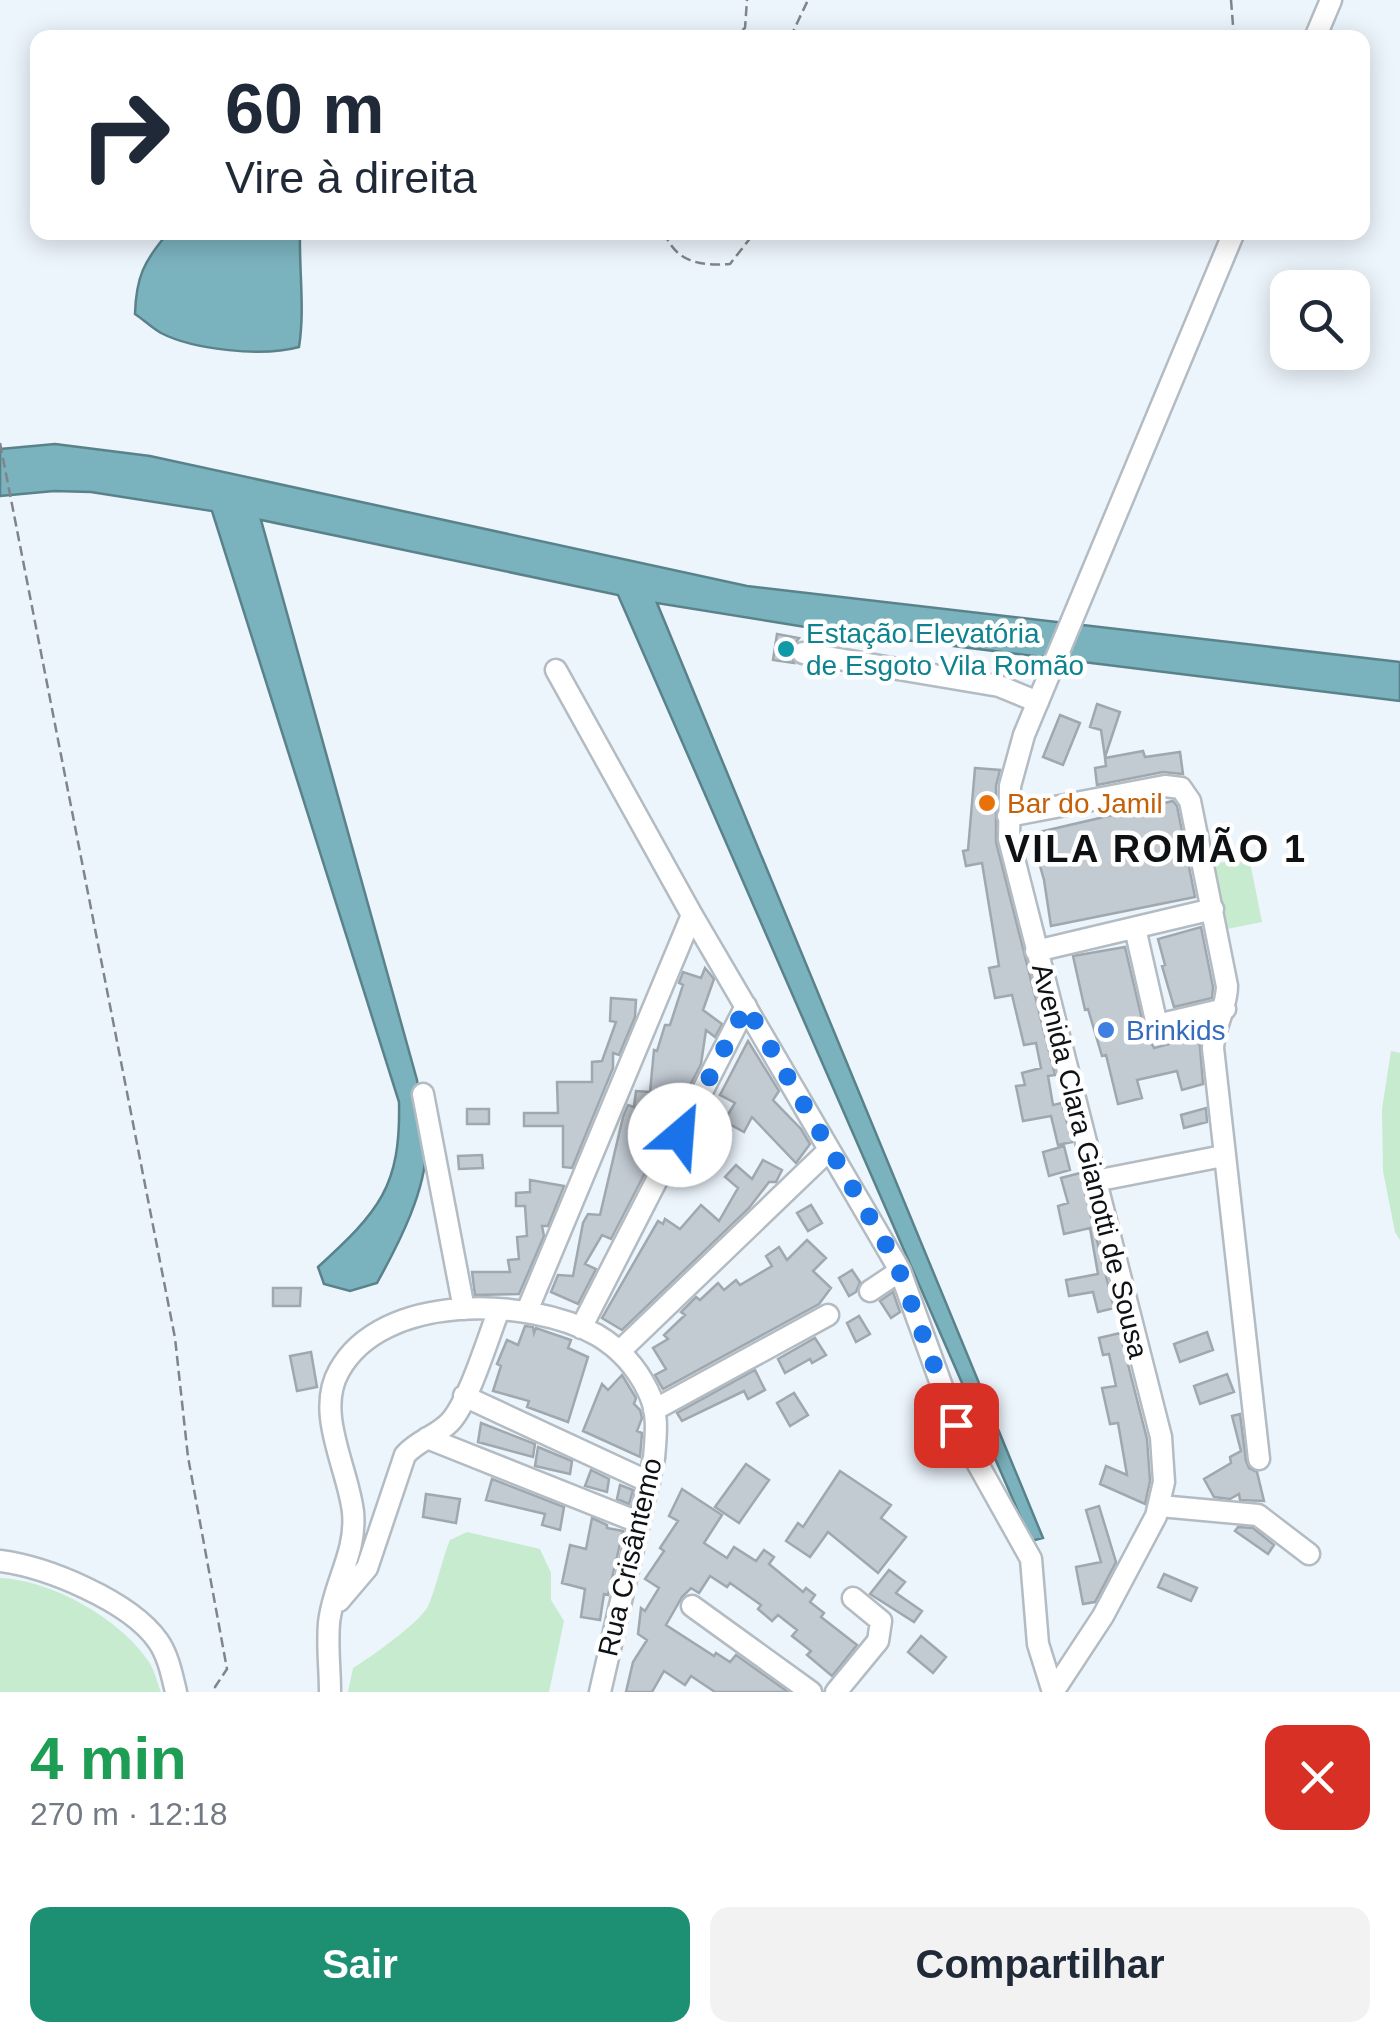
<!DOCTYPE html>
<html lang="pt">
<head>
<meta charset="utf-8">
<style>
	body { margin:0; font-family:Helvetica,sans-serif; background:#f2f2f3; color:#1f2937; height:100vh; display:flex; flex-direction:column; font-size:38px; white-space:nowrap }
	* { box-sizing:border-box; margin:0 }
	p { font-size:32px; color:#747a83 }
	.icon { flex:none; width:55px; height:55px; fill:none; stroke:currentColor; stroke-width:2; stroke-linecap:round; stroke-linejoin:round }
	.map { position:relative; height:1692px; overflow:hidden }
	.drawer { display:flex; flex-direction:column; background:#fff; flex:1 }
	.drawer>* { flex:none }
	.hud { position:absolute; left:30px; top:30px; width:1340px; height:210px; border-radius:20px; box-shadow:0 5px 25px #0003; background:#fff; color:#1f2937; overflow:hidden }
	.tools { position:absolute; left:1270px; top:270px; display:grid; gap:20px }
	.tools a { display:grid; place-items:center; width:100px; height:100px; border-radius:20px; background:#fff; box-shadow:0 5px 25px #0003; font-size:50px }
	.pin { position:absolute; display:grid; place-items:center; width:85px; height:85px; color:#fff; margin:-42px; border-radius:20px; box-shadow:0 5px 15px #0006 }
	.me { position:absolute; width:110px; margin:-55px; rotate:27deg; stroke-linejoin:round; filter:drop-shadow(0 0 8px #0008) }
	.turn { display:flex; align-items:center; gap:35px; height:210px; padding:0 30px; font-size:45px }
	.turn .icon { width:130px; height:130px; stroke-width:2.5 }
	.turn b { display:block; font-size:70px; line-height:85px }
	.round { display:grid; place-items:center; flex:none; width:105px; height:105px; border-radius:20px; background:#f2f2f3 }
	.head { display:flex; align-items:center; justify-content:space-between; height:170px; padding:0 30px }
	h1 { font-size:60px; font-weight:700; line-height:75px; color:#1e9e55 }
	.action { display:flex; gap:20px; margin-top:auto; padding:20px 30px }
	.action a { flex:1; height:115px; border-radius:20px; background:#1d9073; color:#fff; font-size:40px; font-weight:700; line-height:115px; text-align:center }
	.action a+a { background:#f2f2f3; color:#1f2937 }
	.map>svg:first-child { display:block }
	.green { fill:#c6ebce }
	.water { fill:#7ab2bd; stroke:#5a828b; stroke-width:2.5 }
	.building { fill:#c2cad2; stroke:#a0a8af; stroke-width:2.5 }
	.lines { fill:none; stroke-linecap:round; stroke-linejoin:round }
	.minor-casing { stroke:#b3bbc3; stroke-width:25 }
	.path { stroke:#7f858a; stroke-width:2.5; stroke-dasharray:10 5; stroke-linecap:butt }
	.minor { stroke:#fff; stroke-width:20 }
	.route { stroke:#1a73e8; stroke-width:18; stroke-dasharray:0 32.4 }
	.culture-dot { fill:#0f9aa8; stroke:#fff; stroke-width:4 }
	.food-dot { fill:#e8710a; stroke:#fff; stroke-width:4 }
	.shop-dot { fill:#3f7fe0; stroke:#fff; stroke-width:4 }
	.labels { text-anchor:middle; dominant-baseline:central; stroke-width:9; stroke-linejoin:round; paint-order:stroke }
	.culture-label { font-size:28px; fill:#0d838f; stroke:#fff; text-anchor:start }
	.food-label { font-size:28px; fill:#c56008; stroke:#fff; text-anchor:start }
	.shop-label { font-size:28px; fill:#366cbe; stroke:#fff; text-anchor:start }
	.street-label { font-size:28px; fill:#0f1215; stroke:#fff }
	.district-label { font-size:38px; font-weight:bold; letter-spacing:2.5px; fill:#0f1215; stroke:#fff }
</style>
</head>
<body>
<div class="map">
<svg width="1400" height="1692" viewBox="0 0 1400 1692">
	<rect width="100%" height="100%" fill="#ecf4fc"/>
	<path class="green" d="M1249,857L1262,922L1222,930L1209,865Z
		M1391,1051L1400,1053V1240L1395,1232L1383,1171L1382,1109Z
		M467,1532L540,1549L551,1573V1600L564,1621L549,1692H348L353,1668C371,1657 416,1625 427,1608C433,1599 443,1556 450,1540Z
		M0,1578C51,1580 121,1619 149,1662C155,1671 157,1683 161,1692H0Z"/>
	<path class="water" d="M168,233H300C299,271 305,309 299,347C263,357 194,350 161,333C152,328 144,320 135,314C136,277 144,261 168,233Z
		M55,444L150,456L747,586L1400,662V701L824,630L657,603L1043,1538L1031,1541L618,595L261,520L417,1080C420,1101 425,1122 426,1143C428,1188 398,1245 377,1283L350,1291L324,1284L318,1267C379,1211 401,1187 399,1102L212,511L91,492L54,491L0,496V449Z"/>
	<path class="building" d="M777,634L799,638L790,650L794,663L773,660Z
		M1097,704L1120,712L1105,757L1101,730L1090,727Z
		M1060,715L1080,723L1063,765L1043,757Z
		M1143,751L1145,757L1180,752L1183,774L1163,772L1097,785L1095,768L1106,766L1105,758Z
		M975,768L1000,770L996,786V842L1055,1075L1048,1076L1053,1105L1062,1103L1072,1142L1058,1145L1051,1116L1023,1121L1016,1086L1025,1085L1022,1073L1041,1068L1036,1043L1024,1045L1012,995L995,998L989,968L999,966L982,863L966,866L963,851L968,850Z
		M1173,801L1177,806L1195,897L1051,926L1044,880L1031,834Z
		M1201,927L1213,987L1212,998L1174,1007L1162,966L1165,965L1158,939Z
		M1125,947L1144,1028L1154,1048L1199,1036L1203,1084L1182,1090L1177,1071L1137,1080L1142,1098L1118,1104L1106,1055L1102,1056L1088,1009L1085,1010L1073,956Z
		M705,968L714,979L703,1010L722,1024L715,1037L706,1030L701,1064L611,1239L602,1235L585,1264L596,1269L578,1304L551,1292L558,1275L573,1276L583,1223L588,1214L600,1215L623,1117L628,1105L634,1107L636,1091L650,1092L654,1050L657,1051L665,1025H670L683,985L679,983L683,972L701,978Z
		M611,998L636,1000L635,1017L619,1055L613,1053V1068L572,1168L563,1167V1126H524V1113H558L557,1082H592V1062L602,1061L616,1022L610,1021Z
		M748,1041L779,1091L773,1100L801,1129L810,1144L796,1163L752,1117L744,1132L724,1121L735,1103L720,1095Z
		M1206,1108L1207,1122L1184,1128L1181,1115Z
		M467,1109H489V1124H467Z
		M712,1121L731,1131L695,1182L676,1172Z
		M1064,1146L1070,1170L1049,1176L1043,1152Z
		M482,1155L483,1168L459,1169L458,1156Z
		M763,1160L782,1170L776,1182H769L749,1208L622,1330L602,1318L658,1221L663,1224L665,1219L680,1229L701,1205L719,1221L738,1188L725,1177L736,1165L752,1179Z
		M1080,1173L1114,1308L1098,1312L1093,1292L1069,1296L1066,1280L1098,1274L1090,1228L1064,1234L1058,1206L1068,1203L1061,1178Z
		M530,1180L564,1186L548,1226H542L544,1236L519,1294L475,1295L472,1272H510L508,1260L519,1259L517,1237L527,1236L525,1206H516V1193L530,1192Z
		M811,1205L822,1223L808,1231L797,1213Z
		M807,1240L826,1258L813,1271L831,1288L819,1304L663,1389L655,1375L666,1369L653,1348L668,1339L664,1335L685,1315L681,1312L696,1297L700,1300L718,1283L724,1290L736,1280L740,1285L772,1266L766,1256L779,1247L787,1260Z
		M852,1270L860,1282L856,1292L849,1296L839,1278Z
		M273,1288H301L300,1306H273Z
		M893,1292L900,1312L891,1318L880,1301Z
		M859,1316L870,1334L856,1342L847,1323Z
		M525,1326L533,1327L534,1333L536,1328L571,1340L568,1348L588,1357L568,1422L527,1407L529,1401L493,1391L501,1366L497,1364L507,1340L518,1345Z
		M1207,1332L1213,1350L1180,1362L1174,1344Z
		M1120,1333L1147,1439L1150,1481L1145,1504L1100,1484L1106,1466L1127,1475L1118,1423L1110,1424L1102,1388L1116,1386L1109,1354L1103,1355L1099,1338Z
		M815,1338L826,1355L812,1363L810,1359L785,1373L778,1359Z
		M311,1352L317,1387L297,1391L290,1356Z
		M755,1370L765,1390L748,1399L744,1391L682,1421L677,1413Z
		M1227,1374L1234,1392L1200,1404L1194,1386Z
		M622,1375L636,1398L634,1404L640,1410L642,1418L637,1431L642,1433L640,1457L583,1431L602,1384L608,1390Z
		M794,1393L808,1415L790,1426L777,1403Z
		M1240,1414L1246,1461L1249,1468L1257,1472L1264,1501L1240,1500L1239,1494L1230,1499L1214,1497L1204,1479L1231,1463L1230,1457L1241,1451L1232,1416Z
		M481,1423L535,1444L533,1457L478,1442Z
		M538,1447L572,1461L570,1474L535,1466Z
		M746,1464L769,1480L739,1523L715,1507Z
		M591,1470L609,1479L607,1492L585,1486Z
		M840,1471L891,1505L881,1518L906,1537L878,1573L828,1532L810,1557L786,1541L798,1523L803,1527Z
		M492,1479L564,1507L560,1530L542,1525L545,1514L486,1500Z
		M620,1485L633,1490L629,1504L617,1499Z
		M682,1489L722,1515L704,1543L727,1558L734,1547L756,1561L764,1550L774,1557L769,1564L803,1592L806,1588L815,1595L810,1602L824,1613L821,1617L857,1645L832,1676L807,1655L811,1651L792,1636L797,1630L778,1615L772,1621L758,1609L761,1605L730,1583L727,1587L710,1576L699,1593L691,1588L682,1597L666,1625L714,1656L716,1653L730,1662L736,1655L788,1692H715L691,1676L685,1685L664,1671L652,1692H626L633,1662L647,1640L638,1634L641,1608L645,1611L659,1588L645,1579L664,1551L660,1548L678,1521L669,1516Z
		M426,1494L460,1499L456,1523L423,1517Z
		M1099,1506L1116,1562L1095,1602L1083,1604L1076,1567L1101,1562L1086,1510Z
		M592,1518L607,1525V1528L623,1531L608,1595L604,1594L600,1620L581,1617L585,1589L562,1583L570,1545L586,1549Z
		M1238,1527L1253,1528L1274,1545L1268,1554L1235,1531Z
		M889,1570L905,1582L896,1593L922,1611L914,1622L870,1594Z
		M1164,1574L1197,1588L1191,1601L1158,1587Z
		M921,1636L946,1657L933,1673L908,1652Z"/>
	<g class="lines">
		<defs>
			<path id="minor" d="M1315,38L1331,0
				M803,653L999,686L1038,702
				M556,670L692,915L895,1262L900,1271L870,1291
				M1008,816L1165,786L1181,788L1190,801L1227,986C1227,1008 1214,1026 1213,1048L1259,1459
				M1135,928L1157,1025L1225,1009
				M1036,951L1213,909
				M423,1094L464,1309
				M1095,1181L1223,1156
				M900,1271L956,1425L1031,1559L1038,1644L1053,1692
				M527,1311L692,915
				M581,1328L746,1006
				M620,1351L829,1150
				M464,1396L649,1482
				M654,1410L828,1315
				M427,1438L638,1522
				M1160,1506L1258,1515L1309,1554
				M0,1561C47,1567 130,1601 158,1641C168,1655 172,1675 176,1692
				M339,1601L367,1568L405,1455C418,1440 437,1436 450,1422C469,1402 488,1337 499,1310
				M692,1606L811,1692
				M330,1692C330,1669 327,1646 329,1623C333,1584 357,1553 353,1512C348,1468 315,1413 339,1371C382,1292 529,1297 597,1335C619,1348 637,1368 648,1391C659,1412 656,1435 654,1458L600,1692
				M836,1692L878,1641L881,1621L853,1598
				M1053,1692L1103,1616L1156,1516L1164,1482L1161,1437L1009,839L1010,786L1024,735L1234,232"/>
		</defs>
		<use href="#minor" class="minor-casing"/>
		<path class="path" d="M1231,0L1234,38
			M730,38L745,28L747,0
			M790,38L808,0
			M664,232C676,263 701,266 730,264L755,232
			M0,443L175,1338L188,1457L227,1669L215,1687L216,1692"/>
		<use href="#minor" class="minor"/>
	</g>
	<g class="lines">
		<path class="route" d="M680,1135L746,1006L896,1262L956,1425"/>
	</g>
	<circle class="culture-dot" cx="786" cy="649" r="10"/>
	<circle class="food-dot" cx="987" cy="803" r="10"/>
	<circle class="shop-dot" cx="1106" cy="1030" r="10"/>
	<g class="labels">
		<g class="culture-label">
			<text x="806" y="633">Estação Elevatória<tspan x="806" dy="32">de Esgoto Vila Romão</tspan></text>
		</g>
		<g class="food-label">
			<text x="1007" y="803">Bar do Jamil</text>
		</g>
		<g class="shop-label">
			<text x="1126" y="1030">Brinkids</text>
		</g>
		<g class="street-label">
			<text transform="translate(1090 1161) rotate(76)">Avenida Clara Gianotti de Sousa</text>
			<text transform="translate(630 1557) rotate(-77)">Rua Crisântemo</text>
		</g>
		<g class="district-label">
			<text x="1156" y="849">VILA ROMÃO 1</text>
		</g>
	</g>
</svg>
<div class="tools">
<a><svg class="icon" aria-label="search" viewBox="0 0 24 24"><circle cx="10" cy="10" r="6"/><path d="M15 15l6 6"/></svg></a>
</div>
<div class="pin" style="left:956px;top:1425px;background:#d93025"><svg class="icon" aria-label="arrive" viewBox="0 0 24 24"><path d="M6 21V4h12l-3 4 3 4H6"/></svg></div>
<svg class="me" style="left:680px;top:1135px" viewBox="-20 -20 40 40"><circle r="19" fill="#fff"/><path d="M0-13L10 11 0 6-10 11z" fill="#1a73e8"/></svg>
<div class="hud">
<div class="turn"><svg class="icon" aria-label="right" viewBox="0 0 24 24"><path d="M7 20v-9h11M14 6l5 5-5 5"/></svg><div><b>60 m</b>Vire à direita</div></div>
</div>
</div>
<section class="drawer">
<div class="head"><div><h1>4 min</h1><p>270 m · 12:18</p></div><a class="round" style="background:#d93025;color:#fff"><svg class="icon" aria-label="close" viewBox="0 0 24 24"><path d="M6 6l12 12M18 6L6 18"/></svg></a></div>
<div class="action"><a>Sair</a><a>Compartilhar</a></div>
</section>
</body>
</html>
